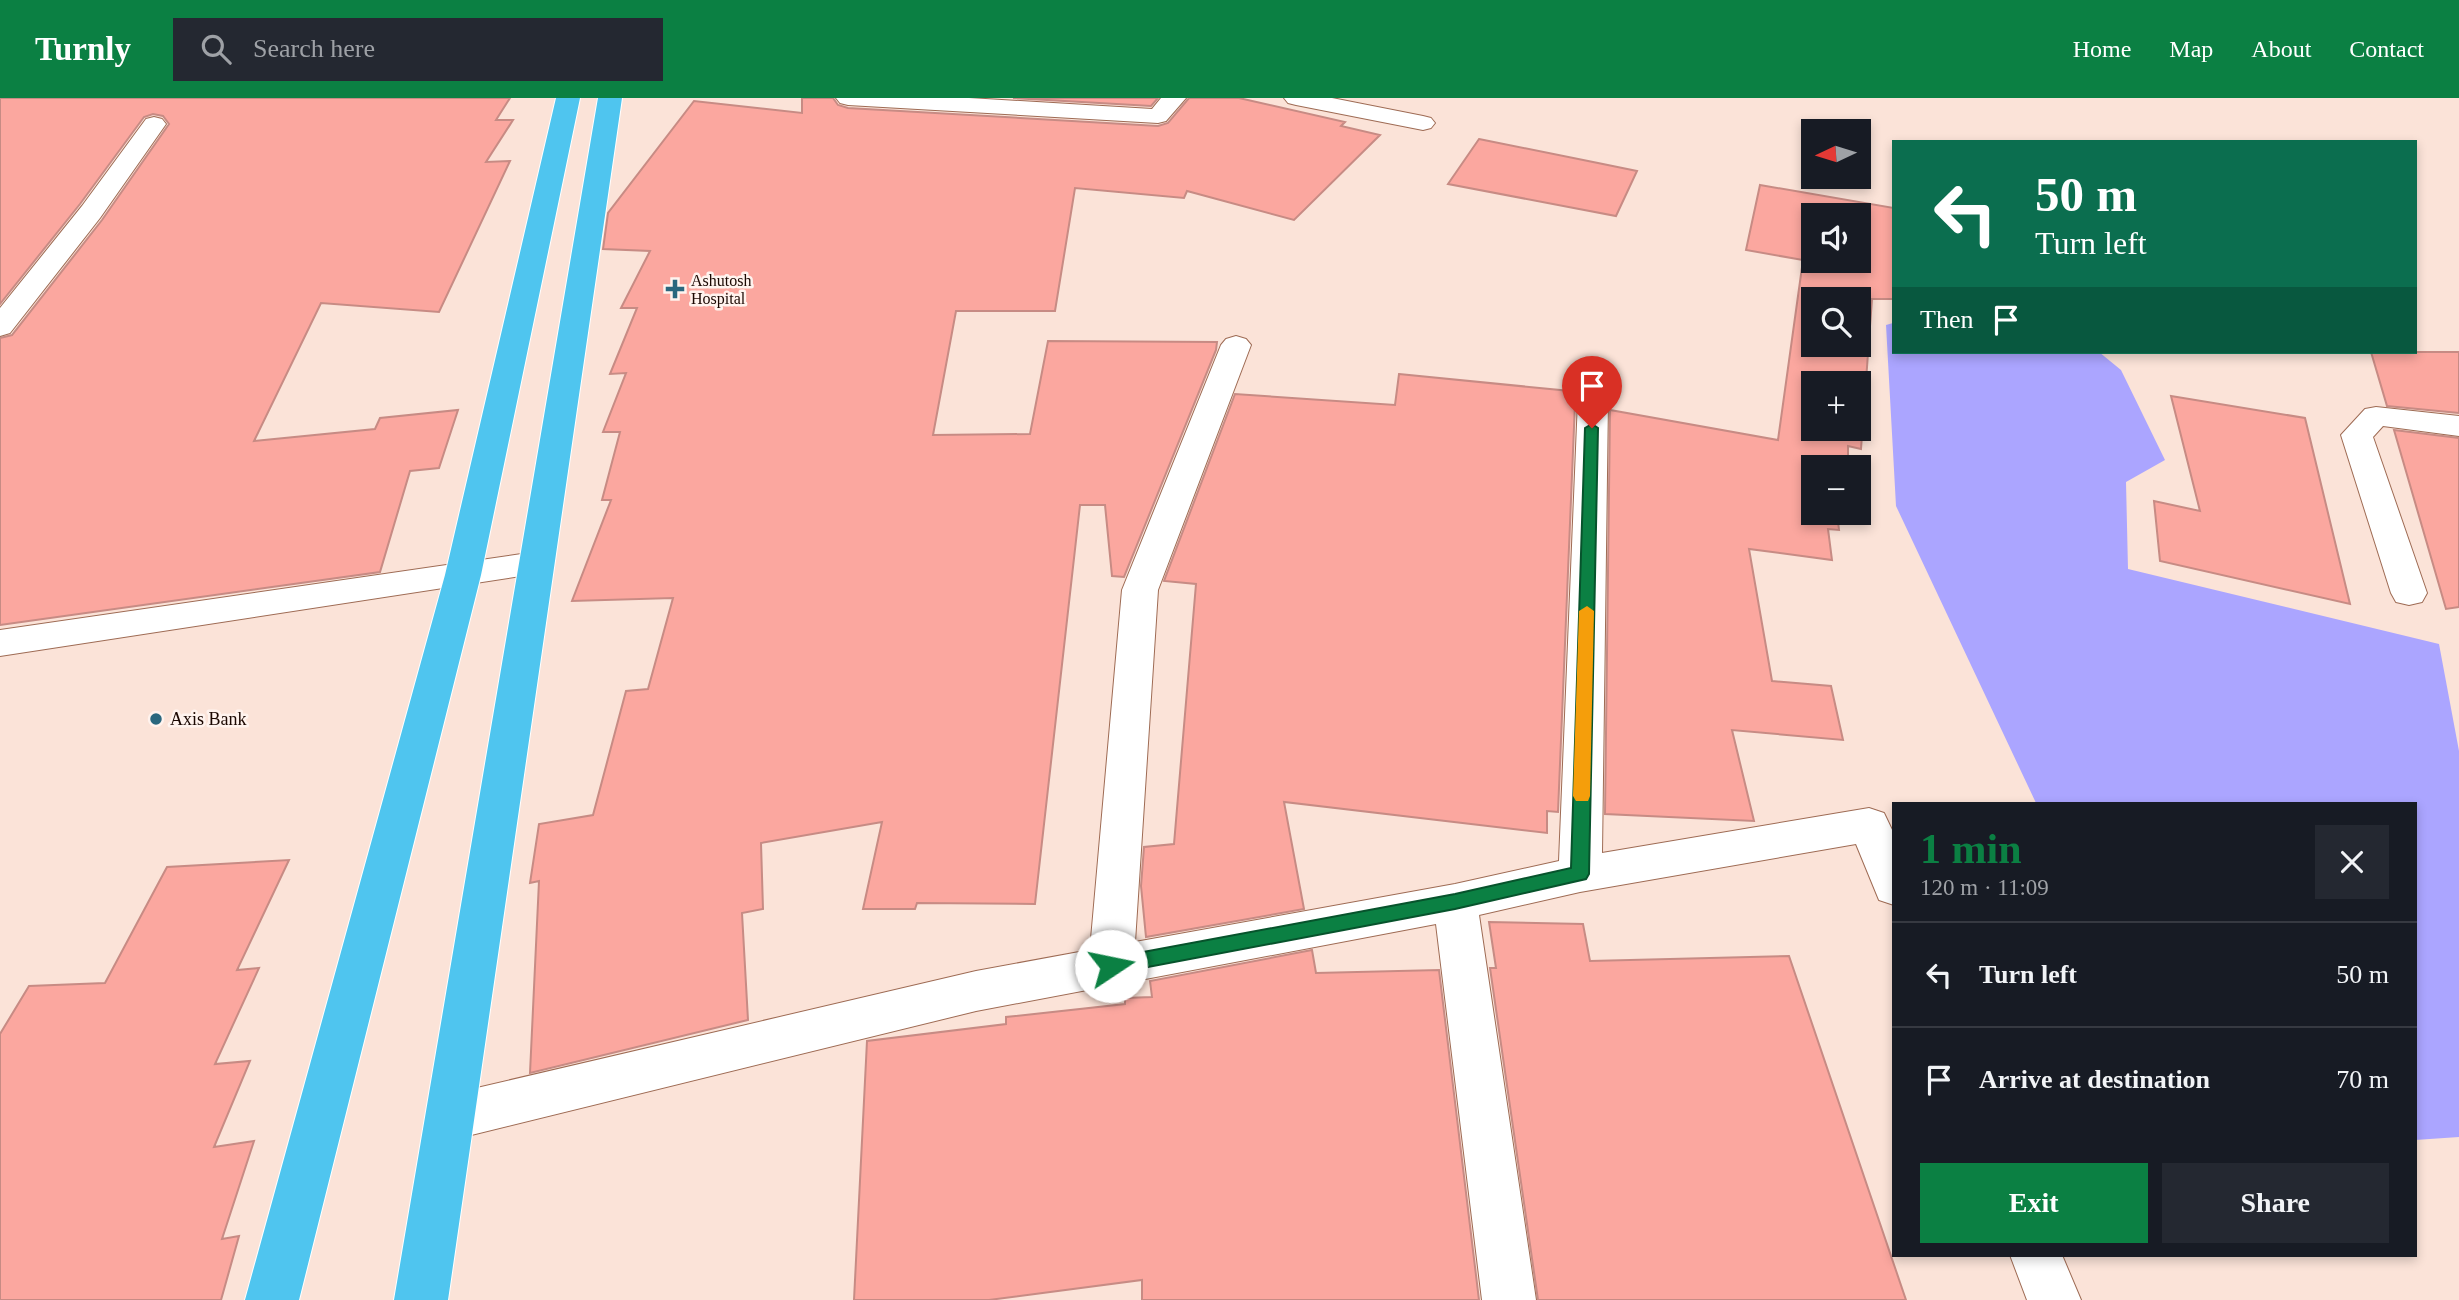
<!DOCTYPE html>
<html lang="en">
<head>
<meta charset="utf-8">
<style>
	body { margin:0; font-family:Georgia,serif; background:#242831; color:#f1f3f6; height:100vh; display:flex; flex-direction:column; font-size:26px; white-space:nowrap }
	* { box-sizing:border-box; margin:0 }
	p { font-size:23px; color:#9ea1a6 }
	.icon { flex:none; width:38px; height:38px; fill:none; stroke:currentColor; stroke-width:2; stroke-linecap:round; stroke-linejoin:round }
	.map { position:relative; flex:1; overflow:hidden }
	.side { position:absolute; left:1892px; top:704px; width:525px; height:455px; display:flex; flex-direction:column; background:#171b24; border-radius:0px; box-shadow:0 4px 10px #0003 }
	.side>* { flex:none }
	.hud { position:absolute; left:1892px; top:42px; width:525px; height:214px; border-radius:0px; box-shadow:0 4px 10px #0003; background:#0b6e4f; color:#fff; overflow:hidden }
	.needle { width:46px; rotate:266deg }
	.fabs { position:absolute; left:1801px; top:21px; display:grid; gap:14px }
	.fabs a { display:grid; place-items:center; width:70px; height:70px; border-radius:0px; background:#171b24; box-shadow:0 4px 10px #0003; font-size:35px }
	.pin { position:absolute; display:grid; place-items:center; width:60px; height:60px; color:#fff; margin:-72px -30px; border-radius:50% 50% 50% 0; rotate:-45deg; box-shadow:0 0 7px #0007 }
	.pin .icon { rotate:45deg }
	.me { position:absolute; width:77px; margin:-38px; rotate:79deg; stroke-linejoin:round; filter:drop-shadow(0 0 5px #0008) }
	.turn { display:flex; align-items:center; gap:24px; height:147px; padding:0 28px; font-size:32px }
	.turn .icon { width:91px; height:91px; stroke-width:2.5 }
	.turn b { display:block; font-size:49px; line-height:60px }
	.then { display:flex; align-items:center; height:66px; padding:0 28px; background:#0003; gap:14px; font-size:26px }
	.round { display:grid; place-items:center; flex:none; width:74px; height:74px; border-radius:0px; background:#242831 }
	.head { display:flex; align-items:center; justify-content:space-between; height:119px; padding:0 28px }
	h1 { font-size:42px; font-weight:800; line-height:52px; color:#0b8043 }
	.action { display:flex; gap:14px; margin-top:auto; padding:14px 28px }
	.action a { flex:1; height:80px; border-radius:0px; background:#0b8043; color:#fff; font-size:28px; font-weight:800; line-height:80px; text-align:center }
	.action a+a { background:#242831; color:#f1f3f6 }
	ul { padding:0; list-style:none }
	li { display:flex; align-items:center; gap:21px; height:105px; padding:0 28px; border-top:2px solid #363941 }
	li div { flex:1 }
	li b { display:block; font-size:26px }
	li em { font-style:normal }
	header { display:flex; align-items:center; gap:42px; box-sizing:border-box; height:98px; padding:0 35px; background:#0b8043; color:#fff }
	header strong { font-size:33px }
	nav { display:flex; gap:38px; margin-inline-start:auto; font-size:24px }
	.search { width:490px; height:63px; background:#242831; display:flex; align-items:center; gap:18px; box-sizing:border-box; padding:0 24px; border-radius:0px; color:#9ea1a6; font-size:26px }
	.map>svg:first-child { display:block }
	.water { fill:#aba5ff }
	.building { fill:#fba79f; stroke:#c78b84; stroke-width:2; fill-rule:evenodd }
	.lines { fill:none; stroke-linecap:round; stroke-linejoin:round }
	.street-casing { stroke:#9e6b54; stroke-width:2 }
	.highway-casing { stroke:#fff; stroke-width:2 }
	.street { fill:#fff; fill-rule:evenodd }
	.highway { fill:#4fc5ef; fill-rule:evenodd }
	.route { fill:#0b8043; stroke:#07532c; stroke-width:2 }
	.slow { fill:#f59e0b }
	.poi-dot { fill:#2a677e; stroke:#fff3ee; stroke-width:2.5 }
	.labels { text-anchor:middle; dominant-baseline:central; stroke-width:5; stroke-linejoin:round; paint-order:stroke }
	.far-poi-label { font-size:16px; fill:#1b0802; stroke:#fff3ee; text-anchor:start }
	.poi-label { font-size:18px; fill:#1b0802; stroke:#fff3ee; text-anchor:start }
</style>
</head>
<body>
<header>
<strong>Turnly</strong>
<div class="search"><svg class="icon" aria-label="search" viewBox="0 0 24 24"><circle cx="10" cy="10" r="6"/><path d="M15 15l6 6"/></svg>Search here</div>
<nav><a>Home</a><a>Map</a><a>About</a><a>Contact</a></nav>
</header>
<div class="map">
<svg width="2459" height="1202" viewBox="0 0 2459 1202">
	<rect width="100%" height="100%" fill="#fbe3d8"/>
	<path class="water" d="M1893,225L1894,254H2099L2121,272L2165,362L2126,384L2128,471L2439,546L2459,653V1039L2415,1042V705H2036L1896,408L1886,227Z"/>
	<path class="building" d="M0,0H510L496,22H513L486,64L510,63L439,214L321,205L254,343L375,331L380,320L458,312L439,370L410,373L380,474L0,527V240L12,237L102,122L169,26L163,18L153,16L144,19L80,106L0,206Z
		M802,0H833L838,7L848,10L1158,28L1168,25L1189,0H1239L1345,24L1341,28L1380,37L1294,122L1187,93L1184,100L1075,90L1055,213H956L933,337L1030,336L1048,243L1217,244L1216,252L1124,479L1112,478L1105,407H1080L1035,806L917,805L915,811H863L882,724L761,745L763,811L742,815L748,922L530,975L539,783L530,785L539,726L593,717L626,593L648,591L673,500L572,503L611,402H602L620,334H603L626,275L610,276L637,210H621L650,153L603,151L608,115L694,3L802,15Z
		M1013,0H1158L1151,8Z
		M1479,41L1598,65L1637,73L1616,118L1448,86Z
		M1760,87L1894,110V201H1872L1861,351L1848,348V369H1813V415H1837L1839,432L1828,431L1832,462L1749,451L1772,583L1831,588L1843,642L1732,632L1754,723L1605,716L1610,312L1778,342L1803,162L1746,152ZM1813,117H1858V163H1813ZM1813,201H1858V247H1813ZM1813,285H1858V331H1813Z
		M2371,254H2459V315L2387,308Z
		M1399,276L1570,293V304L1575,305L1558,714L1547,713V735L1284,704L1304,811L1146,839L1141,788L1144,749L1174,746L1196,486L1164,483L1235,296L1395,307Z
		M2171,298L2305,320L2350,506L2160,463L2154,403L2200,413Z
		M2394,332L2459,340V509L2446,511Z
		M289,762L237,872L259,870L215,966L250,963L214,1049L254,1043L222,1141L239,1138L221,1202H0V936L29,888L105,885L167,769Z
		M1489,824L1583,826L1590,863L1789,858L1906,1202H1538L1490,870H1496Z
		M1312,852L1316,875L1439,872L1479,1202H1142V1182L989,1202H854L867,943L1006,926V919L1125,906V900L1152,899L1150,883Z"/>
	<g class="lines">
		<defs>
			<path id="street" d="M836,0H969L1152,11L1161,0H1186L1166,23L1158,25L848,7L840,5Z
				M1284,0H1332L1423,18L1431,20L1435,25L1431,30L1423,32L1296,7L1288,5Z
				M154,19L162,21L166,26L100,120L10,235L0,238V210L82,108L146,21Z
				M1236,238L1246,241L1251,247L1158,492L1135,844L1455,786L1559,763L1578,302L1582,295L1593,293L1604,295L1608,302L1602,755L1869,710L1884,715L1894,736V807L1879,802L1856,746L1580,794L1479,817L1536,1202H1482L1436,826L976,913L451,1042L434,1035L426,1019L434,1003L451,996L976,873L1090,852L1122,492L1221,247L1226,241Z
				M2376,309L2459,318V338L2383,328L2373,339L2427,495L2422,504L2409,507L2396,504L2391,495L2341,337L2365,311Z
				M535,454L547,458L553,466L547,474L0,558V532Z
				M2010,1157H2062L2081,1202H2027Z"/>
			<path id="highway" d="M556,0H580L481,477L299,1202H245L445,477Z
				M598,0H622L448,1202H394Z"/>
		</defs>
		<use href="#street" class="street-casing"/>
		<use href="#highway" class="highway-casing"/>
		<use href="#street" class="street"/>
		<use href="#highway" class="highway"/>
	</g>
	<path class="route" d="M1592,326L1598,330L1589,776L1586,781L1455,811L1111,876L1104,874L1101,868L1104,862L1111,860L1455,796L1571,770L1585,330Z"/>
	<path class="slow" d="M1587,508L1594,513L1590,698L1588,703H1576L1573,698L1579,513Z"/>
	<g class="poi-dot">
		<path d="M671.5 180.5h7v7h7v7h-7v7h-7v-7h-7v-7h7z"/>
		<circle cx="156" cy="621" r="7"/>
	</g>
	<g class="labels">
		<g class="far-poi-label">
			<text x="691" y="182">Ashutosh<tspan x="691" dy="18">Hospital</tspan></text>
		</g>
		<g class="poi-label">
			<text x="170" y="621">Axis Bank</text>
		</g>
	</g>
</svg>
<div class="fabs">
<a><svg class="needle" viewBox="-14 -14 28 28"><path d="M0-13l5 13h-10z" fill="#e53935"/><path d="M0 13l5-13h-10z" fill="#9ea1a6"/></svg></a>
<a><svg class="icon" aria-label="sound" viewBox="0 0 24 24"><path d="M4 9h4l5-4v14l-5-4H4zM17 9q2 3 0 6"/></svg></a>
<a><svg class="icon" aria-label="search" viewBox="0 0 24 24"><circle cx="10" cy="10" r="6"/><path d="M15 15l6 6"/></svg></a>
<a>+</a>
<a>−</a>
</div>
<div class="pin" style="left:1592px;top:330px;background:#d93025"><svg class="icon" aria-label="arrive" viewBox="0 0 24 24"><path d="M6 21V4h12l-3 4 3 4H6"/></svg></div>
<svg class="me" style="left:1111px;top:868px" viewBox="-20 -20 40 40"><circle r="19" fill="#fff"/><path d="M0-13L10 11 0 6-10 11z" fill="#0b8043"/></svg>
<div class="hud">
<div class="turn"><svg class="icon" aria-label="left" viewBox="0 0 24 24"><path d="M17 20v-9H6M10 6l-5 5 5 5"/></svg><div><b>50 m</b>Turn left</div></div>
<div class="then">Then<svg class="icon" aria-label="arrive" viewBox="0 0 24 24"><path d="M6 21V4h12l-3 4 3 4H6"/></svg></div>
</div>
<section class="side">
<div class="head"><div><h1>1 min</h1><p>120 m · 11:09</p></div><a class="round"><svg class="icon" aria-label="close" viewBox="0 0 24 24"><path d="M6 6l12 12M18 6L6 18"/></svg></a></div>
<ul>
<li><svg class="icon" aria-label="left" viewBox="0 0 24 24"><path d="M17 20v-9H6M10 6l-5 5 5 5"/></svg><div><b>Turn left</b></div><em>50 m</em></li>
<li><svg class="icon" aria-label="arrive" viewBox="0 0 24 24"><path d="M6 21V4h12l-3 4 3 4H6"/></svg><div><b>Arrive at destination</b></div><em>70 m</em></li>
</ul>
<div class="action"><a>Exit</a><a>Share</a></div>
</section>
</div>
</body>
</html>
